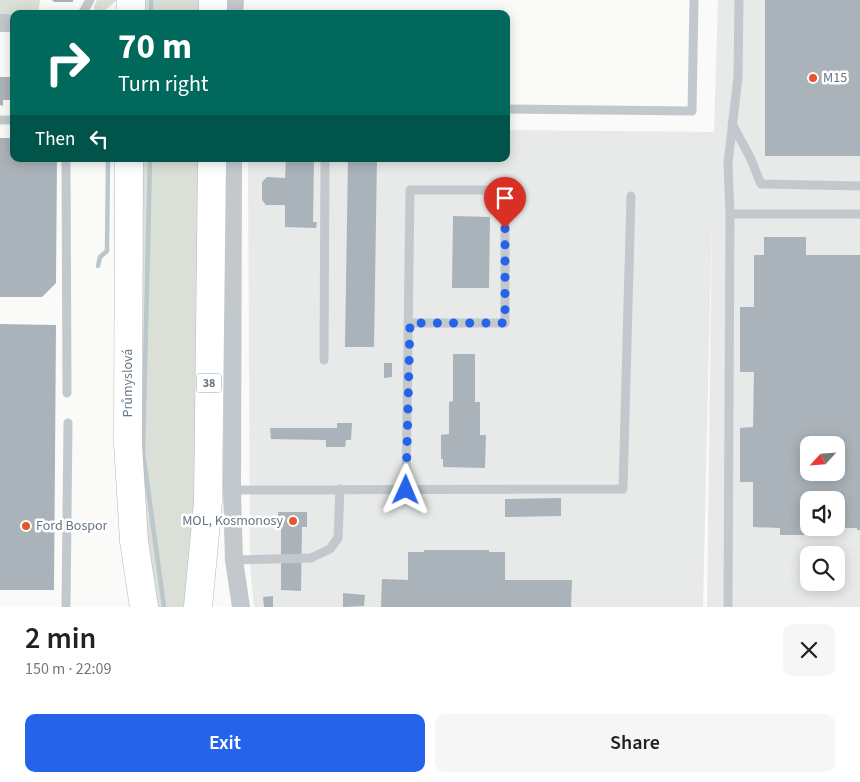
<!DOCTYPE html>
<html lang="en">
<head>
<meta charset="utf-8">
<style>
	body { margin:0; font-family:"Source Sans 3",sans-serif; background:#f6f6f6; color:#222; height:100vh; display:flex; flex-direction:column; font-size:19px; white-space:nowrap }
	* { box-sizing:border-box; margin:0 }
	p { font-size:16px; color:#767676 }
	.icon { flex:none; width:28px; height:28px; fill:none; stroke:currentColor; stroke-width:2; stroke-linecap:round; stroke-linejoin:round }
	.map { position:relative; height:607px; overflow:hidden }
	.side { display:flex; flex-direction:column; background:#fff; flex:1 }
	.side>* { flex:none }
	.banner { position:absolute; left:10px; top:10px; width:500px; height:152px; border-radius:10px; box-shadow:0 2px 12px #0003; background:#00695c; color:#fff; overflow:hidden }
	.needle { width:32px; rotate:244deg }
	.controls { position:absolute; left:800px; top:436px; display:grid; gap:10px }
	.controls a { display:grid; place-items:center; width:45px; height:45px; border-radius:10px; background:#fff; box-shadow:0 2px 12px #0003; font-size:25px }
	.pin { position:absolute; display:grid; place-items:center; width:42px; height:42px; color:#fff; margin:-51px -21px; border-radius:50% 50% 50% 0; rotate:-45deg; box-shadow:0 0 5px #0007 }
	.pin .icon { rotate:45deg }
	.me { position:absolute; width:55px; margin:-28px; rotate:1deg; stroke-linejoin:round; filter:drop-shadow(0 0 4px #0008) }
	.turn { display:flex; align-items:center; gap:18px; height:105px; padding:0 25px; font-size:22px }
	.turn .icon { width:65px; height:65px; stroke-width:2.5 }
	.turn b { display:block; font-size:35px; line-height:42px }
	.then { display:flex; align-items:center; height:48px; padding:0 25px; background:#0003; gap:10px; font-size:19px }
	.round { display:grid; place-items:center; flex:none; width:52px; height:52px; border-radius:10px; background:#f6f6f6 }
	.headline { display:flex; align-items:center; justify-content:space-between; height:85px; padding:0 25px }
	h1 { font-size:30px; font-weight:600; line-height:38px }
	.button { display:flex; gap:10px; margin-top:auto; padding:10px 25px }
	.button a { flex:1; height:58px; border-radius:10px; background:#2563eb; color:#fff; font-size:20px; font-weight:600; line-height:58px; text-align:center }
	.button a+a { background:#f6f6f6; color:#222 }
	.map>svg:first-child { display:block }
	.built { fill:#e8e9e9; fill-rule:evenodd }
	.green { fill:#dadfd7 }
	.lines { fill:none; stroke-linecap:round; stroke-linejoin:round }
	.stream { stroke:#bbc7cb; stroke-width:4.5 }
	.building { fill:#aab3b9; fill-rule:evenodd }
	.primary-casing { stroke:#b5babe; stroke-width:29 }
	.service { stroke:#c3c8cc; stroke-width:9 }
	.minor { stroke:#c3c8cc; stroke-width:18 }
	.primary { stroke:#fff; stroke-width:28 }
	.route { stroke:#2563eb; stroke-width:9; stroke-dasharray:0 16.2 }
	.poi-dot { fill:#e4572e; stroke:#fff; stroke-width:2 }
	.labels { text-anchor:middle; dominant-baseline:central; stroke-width:5; stroke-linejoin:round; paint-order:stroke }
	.shield { fill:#fff; stroke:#939fa8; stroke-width:1 }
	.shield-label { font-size:12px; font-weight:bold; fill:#657683 }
	.poi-label { font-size:14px; fill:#657683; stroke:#fff; text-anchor:start }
	.street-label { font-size:14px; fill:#657683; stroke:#fff }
</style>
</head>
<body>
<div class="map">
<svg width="860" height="607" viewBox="0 0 860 607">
	<rect width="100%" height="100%" fill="#fafaf8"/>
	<path class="built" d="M718,0H860V607H707L712,214L703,607H254L250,567L248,159H506V130L714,132ZM809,445H836V472H809ZM809,500H836V528H809ZM809,555H836V582H809Z"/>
	<path class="green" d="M0,0H40L38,13L0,14Z
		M97,0H117L105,10L95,13L94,6Z
		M142,0H203V14H142Z
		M140,159H201L196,503L189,607H154L139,486Z"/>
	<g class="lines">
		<path class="stream" d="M151,0V14
			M150,159L143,452L164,607
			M98,266L100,257L107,251L108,159"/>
	</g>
	<path class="building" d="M52,0H73V2H54Z
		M765,0H860V156H765Z
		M0,77H14V100H3V106L0,105Z
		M0,138H14V159H57L56,283L42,297H0Z
		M286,159H314L313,222H317L316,228L285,227V205H266L262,200V182L267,177L285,178Z
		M348,159H377L374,347H345Z
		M453,216L490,217L489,288H452Z
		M764,237H806V255H860V530H857V528H836V500H809V528H804V535H780V528L753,527V482H740V428L753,427L754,372H740V307H754V255H764ZM809,445H836V472H809Z
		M0,324L56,325L54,590H0Z
		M453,354H475V402H480V435H486L485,468L443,467V459H441V435L449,434V402L453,401Z
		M384,363H392V377L384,378Z
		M337,423H352L351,440H346L345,447H326V440L271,439L270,428H337Z
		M561,498V516L505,517V499Z
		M278,512H307V527H302L301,591L281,590V527H278Z
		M424,550H489V552H505V580H572L571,607H381L382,579L408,580V552H424Z
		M343,593L365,595L364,606L343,607Z
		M273,596V607H264L263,597Z"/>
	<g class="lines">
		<defs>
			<path id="primary" d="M131,14V0
				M213,14V0
				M129,159L128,444L134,541L144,607
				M198,607L208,502L212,159"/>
		</defs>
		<use href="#primary" class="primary-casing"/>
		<path class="service" d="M739,0L738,77L728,163L730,214H860
			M82,14L90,0
			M506,109L692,111L694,0
			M0,120H14
			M732,124L750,157L761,184L860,186
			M66,159L67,393
			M324,360L325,159
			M232,490L623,489L631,196
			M406,490L410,190H505V323H410
			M234,560L311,558L330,549L338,538L340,489
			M66,607L68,423
			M728,607L730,214"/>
		<path class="minor" d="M234,14L235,0
			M0,23H14
			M233,159L232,490L234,560L241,607"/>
		<use href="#primary" class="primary"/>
	</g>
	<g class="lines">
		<path class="route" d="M406,490L410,323H505V228"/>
	</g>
	<g class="poi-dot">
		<circle cx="813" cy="78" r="5"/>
		<circle cx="293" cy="521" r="5"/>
		<circle cx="26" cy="526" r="5"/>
	</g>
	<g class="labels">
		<rect class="shield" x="196.5" y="373.5" width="25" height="19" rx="4"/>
		<g class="shield-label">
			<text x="209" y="383">38</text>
		</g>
		<g class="poi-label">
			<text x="823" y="78">M15</text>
			<text x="283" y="521" text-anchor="end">MOL, Kosmonosy</text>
			<text x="36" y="526">Ford Bospor</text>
		</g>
		<g class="street-label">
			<text transform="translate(128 383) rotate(-90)">Průmyslová</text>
		</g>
	</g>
</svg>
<div class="controls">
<a><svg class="needle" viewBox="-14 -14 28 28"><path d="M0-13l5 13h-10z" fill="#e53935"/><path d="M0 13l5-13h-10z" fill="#767676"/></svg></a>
<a><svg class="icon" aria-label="sound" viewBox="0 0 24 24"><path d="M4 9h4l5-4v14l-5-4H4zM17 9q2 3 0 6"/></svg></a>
<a><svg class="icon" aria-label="search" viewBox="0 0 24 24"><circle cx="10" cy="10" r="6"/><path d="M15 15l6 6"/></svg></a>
</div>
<div class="pin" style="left:505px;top:228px;background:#d93025"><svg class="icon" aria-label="arrive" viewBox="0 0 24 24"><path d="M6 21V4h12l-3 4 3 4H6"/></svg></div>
<svg class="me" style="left:406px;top:490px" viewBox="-20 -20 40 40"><path d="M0-17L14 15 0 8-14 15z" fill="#2563eb" stroke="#fff" stroke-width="4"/></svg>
<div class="banner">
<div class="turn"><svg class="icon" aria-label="right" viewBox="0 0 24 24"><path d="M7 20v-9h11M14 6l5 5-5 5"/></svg><div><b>70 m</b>Turn right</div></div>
<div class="then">Then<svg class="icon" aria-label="left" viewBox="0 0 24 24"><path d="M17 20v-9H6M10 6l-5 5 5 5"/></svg></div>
</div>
</div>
<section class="side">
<div class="headline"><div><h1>2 min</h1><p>150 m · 22:09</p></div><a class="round"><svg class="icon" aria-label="close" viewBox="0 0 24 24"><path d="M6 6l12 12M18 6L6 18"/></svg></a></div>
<div class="button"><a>Exit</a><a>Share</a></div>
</section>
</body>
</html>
